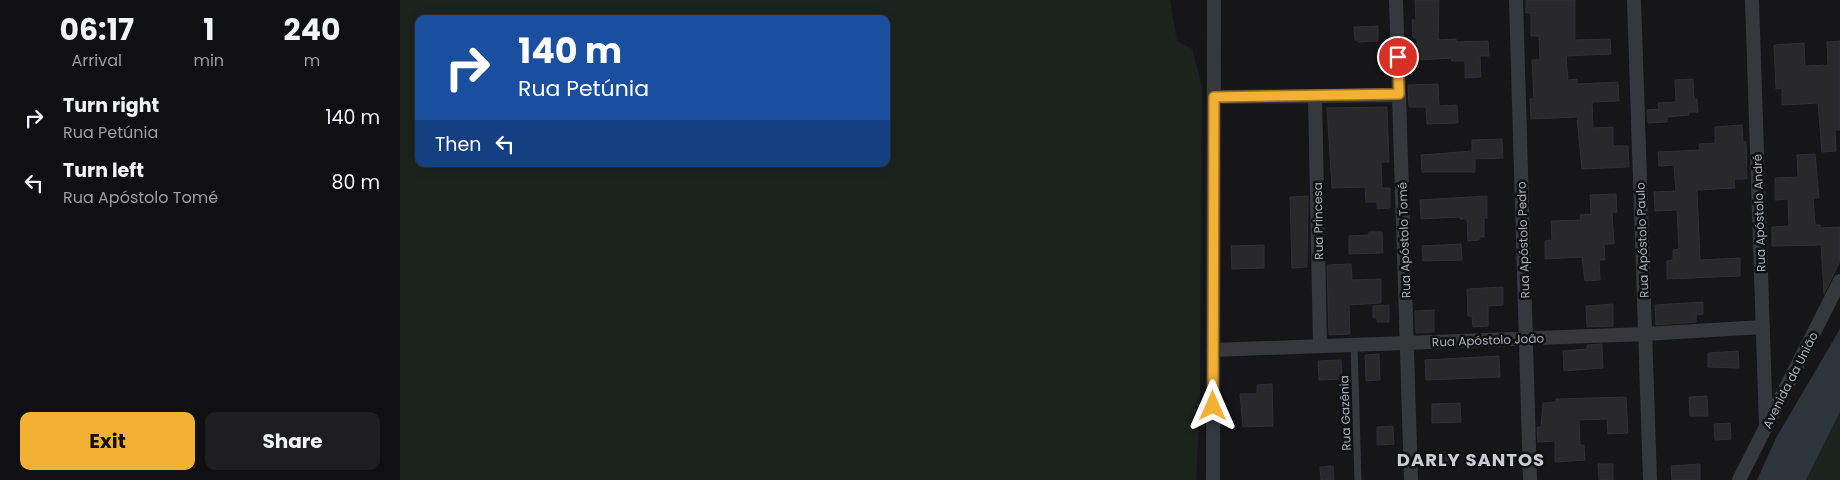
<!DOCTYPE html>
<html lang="en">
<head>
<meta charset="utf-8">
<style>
	body { margin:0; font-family:Poppins,sans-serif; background:#1e1e20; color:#f1f3f6; height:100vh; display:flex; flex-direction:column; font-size:19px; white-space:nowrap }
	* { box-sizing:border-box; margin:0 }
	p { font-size:16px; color:#9c9d9f }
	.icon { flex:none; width:28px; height:28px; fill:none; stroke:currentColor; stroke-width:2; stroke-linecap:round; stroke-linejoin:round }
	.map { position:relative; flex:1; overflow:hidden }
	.sheet { display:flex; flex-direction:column; background:#101012; width:400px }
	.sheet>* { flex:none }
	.hud { position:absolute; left:15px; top:15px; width:475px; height:152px; border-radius:10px; box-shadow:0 2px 12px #0003,0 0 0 1px #303032; background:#1a4fa0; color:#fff; overflow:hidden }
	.pin { position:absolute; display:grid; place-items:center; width:42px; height:42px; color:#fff; margin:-21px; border:2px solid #fff; border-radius:50%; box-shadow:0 1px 5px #0007 }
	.me { position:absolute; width:55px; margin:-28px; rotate:0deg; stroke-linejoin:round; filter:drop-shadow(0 0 4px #0008) }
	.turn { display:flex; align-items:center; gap:18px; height:105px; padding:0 20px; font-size:22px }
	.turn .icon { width:65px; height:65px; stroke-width:2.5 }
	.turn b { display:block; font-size:35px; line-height:42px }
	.then { display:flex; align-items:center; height:48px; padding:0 20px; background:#0003; gap:10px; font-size:19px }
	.eta { display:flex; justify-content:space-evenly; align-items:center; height:85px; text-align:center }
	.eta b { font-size:30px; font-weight:700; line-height:35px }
	.action { display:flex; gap:10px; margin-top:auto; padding:10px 20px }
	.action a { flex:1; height:58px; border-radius:10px; background:#f2b134; color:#111; font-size:20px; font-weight:700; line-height:58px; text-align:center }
	.action a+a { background:#1e1e20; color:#f1f3f6 }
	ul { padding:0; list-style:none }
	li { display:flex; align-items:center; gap:15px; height:65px; padding:0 20px }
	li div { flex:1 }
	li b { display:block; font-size:19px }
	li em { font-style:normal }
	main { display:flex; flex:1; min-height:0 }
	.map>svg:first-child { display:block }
	.green { fill:#1c231d; fill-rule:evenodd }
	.water { fill:#2c353c }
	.building { fill:#29292c; stroke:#303034 }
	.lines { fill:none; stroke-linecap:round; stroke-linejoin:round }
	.lane { stroke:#37383d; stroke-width:7 }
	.street { stroke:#37383d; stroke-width:14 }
	.route-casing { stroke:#9d7322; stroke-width:12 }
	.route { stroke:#f2b134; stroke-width:9 }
	.labels { text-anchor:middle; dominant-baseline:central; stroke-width:5; stroke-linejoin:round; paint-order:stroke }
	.street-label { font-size:12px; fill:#a8adb8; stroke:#111113 }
	.district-label { font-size:18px; font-weight:bold; letter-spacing:1px; fill:#c9ccd4; stroke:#111113 }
</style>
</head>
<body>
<main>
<section class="sheet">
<div class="eta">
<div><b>06:17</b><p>Arrival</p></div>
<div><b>1</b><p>min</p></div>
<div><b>240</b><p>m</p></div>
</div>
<ul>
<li><svg class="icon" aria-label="right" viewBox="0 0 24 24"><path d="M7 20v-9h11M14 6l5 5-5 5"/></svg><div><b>Turn right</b><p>Rua Petúnia</p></div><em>140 m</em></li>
<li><svg class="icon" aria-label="left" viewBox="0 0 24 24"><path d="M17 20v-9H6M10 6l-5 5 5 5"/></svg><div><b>Turn left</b><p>Rua Apóstolo Tomé</p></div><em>80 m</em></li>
</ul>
<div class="action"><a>Exit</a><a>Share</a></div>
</section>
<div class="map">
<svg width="1440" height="480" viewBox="0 0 1440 480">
	<rect width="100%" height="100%" fill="#161618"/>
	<path class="green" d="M0,0H770L777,41L792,49L802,86L800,398L796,480H0ZM19,19H486V164H19Z
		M1440,412V480H1406Z"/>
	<path class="water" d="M1440,329V412L1406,480H1357L1376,438Z"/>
	<path class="building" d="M1015,0H1039L1038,40L1056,39V42L1088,41L1089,56H1080L1081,77L1065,78V61H1052L1051,58L1018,60L1017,38H1013L1012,20H1016Z
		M1126,0H1175V40L1210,39L1211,54L1166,56L1168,80L1177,79V84L1218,82L1219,101L1192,102L1193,128L1213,127V146H1228L1229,167L1182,169L1177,117L1131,119L1130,99H1134L1132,60H1140L1139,36H1131V13H1126Z
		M978,26V41L958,42V40H955L954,27Z
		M1440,41V130H1435L1436,151L1422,152L1418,103L1382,105V88L1376,89L1374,45L1404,43L1405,66L1428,65L1427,42Z
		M1293,79L1294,99H1297L1298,112H1289V115L1267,117V122L1248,123L1247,110L1259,109L1258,103L1276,102L1275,80Z
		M1038,84L1039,106L1057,105L1058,123L1027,124L1026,107H1009L1008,85Z
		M987,107L989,162H981L982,188H990V208L977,209V202H966L965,187L932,188L927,108Z
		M1342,125L1343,142H1346L1347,179H1334L1335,188L1297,190L1300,260L1340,258V276L1267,279V261L1273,260V250L1279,249L1277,210L1255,211L1254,192L1276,191L1274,165L1259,166L1258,152L1300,150L1299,144L1315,143V127Z
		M1102,139L1103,158L1075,159V172H1022L1021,155L1072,151V140Z
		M1415,154L1419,198H1413L1415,225H1420V228L1440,227V261L1424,294L1421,245L1372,246V227L1389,226L1388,199L1375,200V178L1398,177L1397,155Z
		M1216,194L1217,212H1212L1214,244H1204L1205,260H1199L1200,280L1185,281L1182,257L1145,259V241L1152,240L1151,221L1181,220L1180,215L1191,214L1190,195Z
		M908,196L907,267L892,268L890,197Z
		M1087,196V218H1084V237H1079V240L1068,241L1067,219H1060V217L1021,219L1020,200Z
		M969,232H982L983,253L949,254V236L969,235Z
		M1061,244L1062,260L1023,261L1022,246Z
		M864,245V268L832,269L831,246Z
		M951,264L952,280L981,279V303L949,305L950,334L929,335L927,265Z
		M1103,287V305L1088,306V326L1073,327L1072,316H1068L1067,289Z
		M1303,302V314L1296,315V322L1256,325L1255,305Z
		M1213,304V326L1187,327L1186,306Z
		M989,305V322H977V317L973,318V306Z
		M1034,310V332L1016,333L1015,311Z
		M1202,344L1203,368L1164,371L1163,351L1187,349V345Z
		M1338,351L1339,368L1308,367V353Z
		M979,354L980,380L966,381L965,355Z
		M1099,356L1100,377L1026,380L1025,360Z
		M941,360L942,379L919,380L918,361Z
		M872,384L873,426L843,427L840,394H857V385Z
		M1307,396L1308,416H1290L1289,397Z
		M1226,397L1228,433L1208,434L1207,419L1179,420L1180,445H1184L1185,460L1155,462V441L1138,442L1137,427H1141L1143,403L1156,402V399Z
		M1060,403L1061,422L1032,423V404Z
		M1330,423L1331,439L1315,440L1314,424Z
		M993,426L994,444L977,445V427Z
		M1049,452L1050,464L1026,465V453Z
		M1198,464H1213V480H1199Z
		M1300,464V480H1272L1271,466Z
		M933,466L934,480H921L920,467Z"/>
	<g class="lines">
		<path class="lane" d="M954,345L958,480"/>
		<path class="street" d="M996,0L1011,480
			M1116,0L1130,480
			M1234,0L1250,480
			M1352,0L1366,426
			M915,96L920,346
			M814,97L999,95
			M813,350L1245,334L1363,327
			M813,480L814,0
			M1339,480L1440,281"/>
	</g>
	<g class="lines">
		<defs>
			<path id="route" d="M813,406L814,97L999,94L998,57"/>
		</defs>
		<use href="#route" class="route-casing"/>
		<use href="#route" class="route"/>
	</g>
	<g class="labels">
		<g class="street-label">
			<text transform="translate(1359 213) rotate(-92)">Rua Apóstolo André</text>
			<text transform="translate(918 221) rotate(-91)">Rua Princesa</text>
			<text transform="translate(1004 240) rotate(-92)">Rua Apóstolo Tomé</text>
			<text transform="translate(1123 240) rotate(-92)">Rua Apóstolo Pedro</text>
			<text transform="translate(1242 240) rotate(-92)">Rua Apóstolo Paulo</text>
			<text transform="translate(1088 340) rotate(-2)">Rua Apóstolo João</text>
			<text transform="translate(1390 380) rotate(-63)">Avenida da União</text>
			<text transform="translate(945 413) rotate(-92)">Rua Gazênia</text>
		</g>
		<g class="district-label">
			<text x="1071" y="459">DARLY SANTOS</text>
		</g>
	</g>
</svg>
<div class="pin" style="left:998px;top:57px;background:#d93025"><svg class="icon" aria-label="arrive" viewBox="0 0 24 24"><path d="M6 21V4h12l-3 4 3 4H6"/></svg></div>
<svg class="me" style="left:813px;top:406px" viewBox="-20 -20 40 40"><path d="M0-17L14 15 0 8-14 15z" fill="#f2b134" stroke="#fff" stroke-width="4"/></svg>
<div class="hud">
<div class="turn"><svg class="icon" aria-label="right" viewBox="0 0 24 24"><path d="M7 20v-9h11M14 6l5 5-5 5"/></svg><div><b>140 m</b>Rua Petúnia</div></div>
<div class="then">Then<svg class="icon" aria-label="left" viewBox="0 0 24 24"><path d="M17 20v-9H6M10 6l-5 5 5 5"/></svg></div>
</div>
</div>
</main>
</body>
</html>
